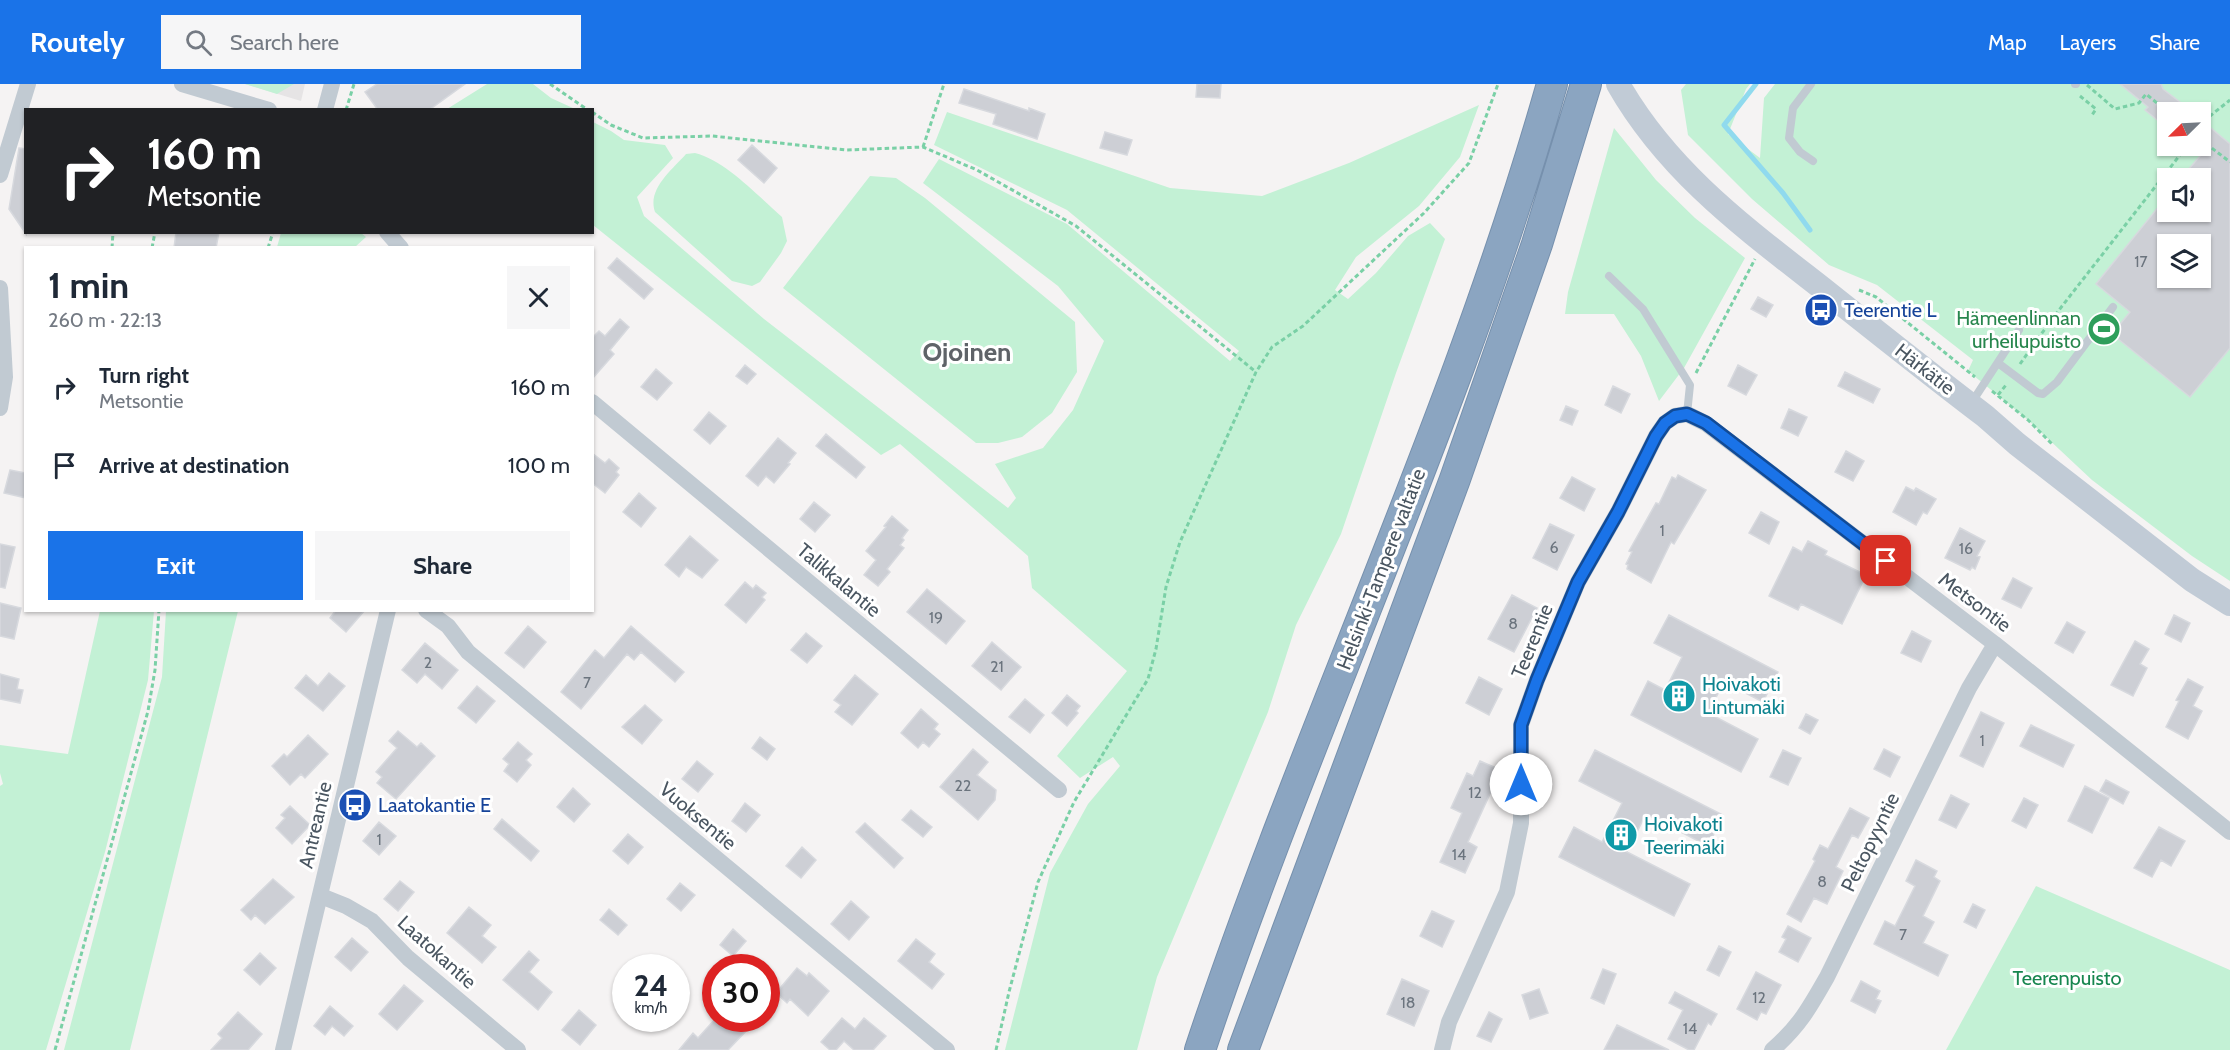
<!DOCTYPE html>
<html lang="en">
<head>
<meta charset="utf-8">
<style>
	body { margin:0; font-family:Cabin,sans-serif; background:#f6f6f7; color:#1f2937; height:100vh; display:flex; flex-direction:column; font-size:22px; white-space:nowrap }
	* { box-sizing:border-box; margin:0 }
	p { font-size:20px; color:#747a83 }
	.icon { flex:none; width:33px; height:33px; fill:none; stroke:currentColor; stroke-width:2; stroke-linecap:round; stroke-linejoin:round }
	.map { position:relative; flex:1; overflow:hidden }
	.details { position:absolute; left:24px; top:162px; width:570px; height:366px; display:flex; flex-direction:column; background:#fff; border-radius:0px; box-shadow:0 2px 4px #0004 }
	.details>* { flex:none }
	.banner { position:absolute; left:24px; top:24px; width:570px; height:126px; border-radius:0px; box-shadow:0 2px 4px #0004; background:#202124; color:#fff; overflow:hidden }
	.needle { width:39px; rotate:246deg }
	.controls { position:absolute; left:2157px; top:18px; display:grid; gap:12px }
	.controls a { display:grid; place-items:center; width:54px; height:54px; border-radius:0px; background:#fff; box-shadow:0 2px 4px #0004; font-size:30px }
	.speed { position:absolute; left:612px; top:870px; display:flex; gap:12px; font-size:30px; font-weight:700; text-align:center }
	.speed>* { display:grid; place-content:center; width:78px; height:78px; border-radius:50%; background:#fff; box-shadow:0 2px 4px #0004; line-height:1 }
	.speed small { font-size:15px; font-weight:400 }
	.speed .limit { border:9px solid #d22; background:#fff; color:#111 }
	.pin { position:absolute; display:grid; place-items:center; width:51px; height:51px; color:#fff; margin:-26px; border-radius:12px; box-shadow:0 3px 9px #0006 }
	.me { position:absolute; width:66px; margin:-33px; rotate:0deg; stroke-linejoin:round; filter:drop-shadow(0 0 4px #0008) }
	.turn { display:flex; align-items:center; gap:21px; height:126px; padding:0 24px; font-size:27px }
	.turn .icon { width:78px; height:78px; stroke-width:2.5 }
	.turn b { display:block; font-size:42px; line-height:51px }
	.round { display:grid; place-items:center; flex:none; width:63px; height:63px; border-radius:0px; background:#f6f6f7 }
	.overview { display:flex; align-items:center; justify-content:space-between; height:102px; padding:0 24px }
	h1 { font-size:36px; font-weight:800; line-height:45px }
	.cta { display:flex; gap:12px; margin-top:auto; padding:12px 24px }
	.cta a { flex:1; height:69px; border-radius:0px; background:#1a73e8; color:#fff; font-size:24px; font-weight:800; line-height:69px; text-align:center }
	.cta a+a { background:#f6f6f7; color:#1f2937 }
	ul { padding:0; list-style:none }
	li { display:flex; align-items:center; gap:18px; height:78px; padding:0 24px }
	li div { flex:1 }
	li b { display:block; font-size:22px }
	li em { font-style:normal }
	header { display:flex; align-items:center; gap:36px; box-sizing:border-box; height:84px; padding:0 30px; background:#1a73e8; color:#fff }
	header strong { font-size:28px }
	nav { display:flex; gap:33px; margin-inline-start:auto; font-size:21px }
	.search { width:420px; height:54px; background:#f6f6f7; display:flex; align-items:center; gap:15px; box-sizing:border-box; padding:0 21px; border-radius:0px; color:#747a83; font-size:22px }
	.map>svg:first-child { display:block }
	.education { fill:#e6e4e5 }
	.green { fill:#c3f1d5; fill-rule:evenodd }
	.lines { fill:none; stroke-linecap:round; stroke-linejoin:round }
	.stream { stroke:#90daee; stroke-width:5 }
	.building { fill:#cdcfd5; stroke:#d7d9de; stroke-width:1.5; fill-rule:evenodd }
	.motorway-casing { stroke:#7690ad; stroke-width:32 }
	.path { stroke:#7ad0a6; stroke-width:3; stroke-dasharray:4.5 3; stroke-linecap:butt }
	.service { stroke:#c1cad2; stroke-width:8 }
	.minor { stroke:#c1cad2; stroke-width:16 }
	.secondary { stroke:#c1cbd6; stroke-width:24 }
	.motorway { stroke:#8ba5c1; stroke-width:30 }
	.route-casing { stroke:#114b97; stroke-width:15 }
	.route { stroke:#1a73e8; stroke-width:10 }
	.labels { text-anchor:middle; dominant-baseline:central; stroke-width:6; stroke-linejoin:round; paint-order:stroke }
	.number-label { font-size:16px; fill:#6b747e }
	.transit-label { font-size:20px; fill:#164399; stroke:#fff; text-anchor:start }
	.leisure-label { font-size:20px; fill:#27864d; stroke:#fff; text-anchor:end }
	.street-label { font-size:20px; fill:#4a5661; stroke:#fff }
	.culture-label { font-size:20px; fill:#0d838f; stroke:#fff; text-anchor:start }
	.park-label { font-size:20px; fill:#17864f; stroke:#fff }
	.district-label { font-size:26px; font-weight:bold; fill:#5f6368; stroke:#fff }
</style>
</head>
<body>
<header>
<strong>Routely</strong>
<div class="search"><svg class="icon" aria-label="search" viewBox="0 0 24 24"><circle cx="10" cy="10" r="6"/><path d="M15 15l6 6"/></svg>Search here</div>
<nav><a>Map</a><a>Layers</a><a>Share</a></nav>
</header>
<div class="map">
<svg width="2230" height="966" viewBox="0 0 2230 966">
	<rect width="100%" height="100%" fill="#f5f3f3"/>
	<path class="education" d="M245,0H305L301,17Z"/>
	<path class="green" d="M245,0H294L277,10Z
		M487,0H533L551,14L575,25H447Z
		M1686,0H1750L1746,5L1728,50L1760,74L1764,14L1775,0H2230V497L2192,472L2092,396L2028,336L1968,287L1973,276L1877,201L1829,181L1752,115L1688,51L1681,6ZM2168,28H2200V62H2168ZM2168,94H2200V128H2168ZM2168,160H2200V194H2168Z
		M1479,21L1460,73L1419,122L1356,173L1335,206L1348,215L1376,189L1408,152L1430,139L1445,155L1396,289L1341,450L1296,541L1268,628L1157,893L1137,966H1005L1050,789L1088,720L1120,682L1113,673L1080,694L1057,672L1127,587L1032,504L1028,472L900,360L881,371L593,141V38L611,47L624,56L665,61L673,74L637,113L644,132L764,235L1008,424L1016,414L995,380L1043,364L1073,326L1104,257L1058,202L923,99L939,75L1067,140L1230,277L1239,267L1067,126L934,61L947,28L1170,104L1262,112L1349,79Z
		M1614,44L1656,96L1695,134L1745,174L1684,284L1659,317L1641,272L1614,230H1565L1568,208Z
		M695,69C726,77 758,112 782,133L787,157L781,169L760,198L752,202L732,197L655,128C647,105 672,86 686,70Z
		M870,92L896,94L925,114L1075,238L1077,288L1052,329L1022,353L998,359H976L783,204Z
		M281,149H361L366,153L355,163H277Z
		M100,527H154L148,596L105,768L46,966H0V702L3,700L0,689V661L68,670Z
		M166,527H238L130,966H64L162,593Z
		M2036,802L2230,886V966H1946Z"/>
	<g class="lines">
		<path class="stream" d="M1756,0L1724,41L1783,109L1810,146"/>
	</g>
	<path class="building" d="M377,0H465L429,26H378L365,8Z
		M1197,0H1221L1220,14L1196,13Z
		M2120,0H2161L2163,5L2193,28H2168V45L2145,26L2148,23Z
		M964,5L1029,27V24L1045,30L1037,55L993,40L996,30L959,19Z
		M2200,35L2230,60V264L2190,313L2112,250L2130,228L2096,200L2168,111V128H2200V94H2181L2200,72L2187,62H2200ZM2168,160H2200V194H2168Z
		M1105,48L1132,56L1127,71L1100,64Z
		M752,61L777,84L764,99L738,76Z
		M19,64L26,65V150L9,125Z
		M176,148H219L216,164H174Z
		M617,174L653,205L644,215L608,184Z
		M1758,213L1773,221L1766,233L1751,225Z
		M620,235L629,243L610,266L614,270L592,295V254L599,247L605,252Z
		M745,281L756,290L747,300L736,292Z
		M1738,281L1757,291L1746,311L1728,302Z
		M656,285L672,299L657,316L641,303Z
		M1845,288L1880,305L1873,319L1838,302Z
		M1613,302L1630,310L1621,329L1605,321Z
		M1566,322L1578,327L1572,341L1560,336Z
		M1789,325L1807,333L1798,352L1781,344Z
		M709,328L726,342L710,360L694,346Z
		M826,350L865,383L856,394L816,362Z
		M778,354L796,369L788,379L790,380L774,399L766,392L758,402L746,392Z
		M1846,367L1864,377L1853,397L1835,388Z
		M592,369L605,379L609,375L619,384L616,388L619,391L605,409L592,399Z
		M10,386L26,389V414L4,409Z
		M1678,391L1706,406L1674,460L1671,458L1651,499L1627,485L1628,481L1626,480L1632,468L1629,467L1656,419L1659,420L1672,393L1676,395Z
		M1572,393L1595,405L1584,427L1560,414Z
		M1906,403L1914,407L1916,404L1936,415L1927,430L1923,428L1916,441L1893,428Z
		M639,409L656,424L641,443L623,428Z
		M814,418L830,431L815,448L800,435Z
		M1761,428L1779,438L1769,460L1749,449Z
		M892,432L908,446L902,454L904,456L900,461L904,464L887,485L890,488L878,502L864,491L876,476L866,467L886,443L884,442Z
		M1550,440L1574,451L1557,486L1533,474Z
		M1960,444L1985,457L1977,472L1980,473L1975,485L1972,483L1970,486L1945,474Z
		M690,452L718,476L702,494L686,483L679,493L665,481Z
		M1808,457L1827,467L1825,471L1866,491L1842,540L1801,520L1798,526L1769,512L1793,463L1802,468Z
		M0,460L15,463L5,504L0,503Z
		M2013,494L2032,504L2021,524L2002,515Z
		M745,498L753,505L756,501L766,509L762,513L765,516L746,539L725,521Z
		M927,505L965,537L946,560L907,528Z
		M1512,511L1537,524L1514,568L1488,555Z
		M0,519L21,524L14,555L0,552Z
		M336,526H365L346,548L330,534Z
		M1669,531L1778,588L1763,618L1724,598L1708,629L1758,655L1741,688L1631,631L1648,597L1665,606L1682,573L1654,559Z
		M2174,531L2190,539L2181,558L2165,550Z
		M2067,538L2085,548L2073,569L2055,559Z
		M528,542L546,558L524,584L505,569Z
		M631,542L684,588L675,598L641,568L634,576L627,570L581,625L561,608L595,566L604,574Z
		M1912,547L1931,557L1921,578L1901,569Z
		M806,549L822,562L807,579L791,566Z
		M2135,557L2149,565L2140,580L2147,584L2133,612L2111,601Z
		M992,558L1021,583L1001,606L972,582Z
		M425,559L458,586L442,605L425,590L417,599L402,586Z
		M329,589L345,602L323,627L295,604L306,591L318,602Z
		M0,590L19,595L17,605L23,606L20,619L0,615Z
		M855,591L878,610L852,641L835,628L841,621L834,616Z
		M1479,593L1502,605L1489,631L1466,619Z
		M2188,595L2203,603L2193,622L2202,627L2188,655L2166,643L2179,617L2176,616Z
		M477,602L495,617L476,639L458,624Z
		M1067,611L1080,622L1076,627L1078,629L1067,642L1052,629Z
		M1025,615L1044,631L1030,649L1009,633Z
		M645,621L662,636L642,660L622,643Z
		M921,625L938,640L934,645L940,650L929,663L923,658L918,664L901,649Z
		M1981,628L2004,639L1983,683L1960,672Z
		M1806,630L1818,636L1810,650L1799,644Z
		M2031,641L2074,661L2063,683L2020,662Z
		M398,647L417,663L421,659L435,672L396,715L377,699L382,693L376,688L397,664L389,657Z
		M308,651L328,670L305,694L301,690L290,701L272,682L284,670L287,673Z
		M760,653L775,665L767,676L752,664Z
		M518,658L532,670L526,676L531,681L517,698L504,687L509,680L503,675Z
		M973,665L988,678L977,691L996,706L995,716L978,736L940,703Z
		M1884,665L1900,673L1890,693L1874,685Z
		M1595,666L1723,731L1708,762L1646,730L1627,768L1690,800L1674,832L1559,773L1574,743L1602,758L1622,719L1579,697Z
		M1783,666L1801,674L1788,701L1770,693Z
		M697,677L713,690L698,708L682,695Z
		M1480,677L1501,686L1468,758L1477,763L1465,789L1440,778L1462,729L1451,724L1467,689L1473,692Z
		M2106,696L2129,708L2123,720L2100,707Z
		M2085,702L2109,714L2092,749L2068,737Z
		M573,704L590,720L574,738L557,723Z
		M1951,711L1969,720L1956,744L1939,736Z
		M2024,714L2038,721L2026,744L2012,737Z
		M745,719L760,731L746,748L732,737Z
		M290,722L310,741L292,760L276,744L285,734L281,731Z
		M1850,724L1869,734L1858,754L1852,751L1836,783L1843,787L1827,820L1814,814L1801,838L1787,830L1815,777L1813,775L1820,761L1828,765Z
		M911,726L932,743L923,753L902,736Z
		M502,735L539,767L531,777L494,745Z
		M379,738L396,752L379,771L363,757Z
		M865,739L903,774L894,784L856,748Z
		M2159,743L2185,757L2171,782L2161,776L2152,793L2134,784Z
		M628,750L643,763L628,780L613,767Z
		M802,763L816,776L801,794L786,782Z
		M1916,776L1937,787L1934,793L1940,797L1923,832L1934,838L1923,859L1948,871L1938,892L1874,860L1885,837L1895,842L1915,802L1906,797Z
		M273,795L294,813L265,840L255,831L251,836L241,826Z
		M400,797L414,808L398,827L384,815Z
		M680,799L695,811L681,827L667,815Z
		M851,817L869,833L849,856L831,840Z
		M1973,820L1985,826L1976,844L1964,838Z
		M469,823L491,841L482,852L496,863L482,879L447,849Z
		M609,825L627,841L618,851L600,836Z
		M1432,827L1454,837L1442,863L1420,852Z
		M1788,842L1811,854L1798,878L1779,868L1786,855L1782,853Z
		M733,845L746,857L733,872L720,861Z
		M352,854L368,868L351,887L335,873Z
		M916,855L935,870L929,878L944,890L932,905L898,877Z
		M1719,862L1731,868L1719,892L1707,886Z
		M529,867L539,876L529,888L552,908L538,926L503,896Z
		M260,869L276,884L260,901L244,886Z
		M797,884L807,892L809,889L829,907L808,932L790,915L787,919L776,909Z
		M1603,885L1616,890L1604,920L1591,914Z
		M1756,888L1781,901L1766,930L1761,928L1757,936L1737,925Z
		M1402,895L1429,907L1414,942L1387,930Z
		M1861,897L1880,907L1876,915L1881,917L1875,929L1851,917Z
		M404,901L423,917L397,946L379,930Z
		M1539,905L1548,929L1530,935L1522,911Z
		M1675,908L1717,930L1711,941L1708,939L1694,966H1689L1668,955L1683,926L1669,919Z
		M330,922L353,942L344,952L332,942L325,951L314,942Z
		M579,926L596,941L580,961L562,946Z
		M238,928L262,950L248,966H211L222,954L218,950Z
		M1489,928L1502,935L1491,958L1477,952Z
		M716,934H736L748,945L728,966H679L693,949L698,954Z
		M842,934L855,945L864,934L886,952L873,966H854L844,957L836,966H830L821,958Z
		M1617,941L1669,966H1604Z"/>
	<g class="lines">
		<defs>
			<path id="motorway" d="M1200,966C1308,641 1459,330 1552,0
				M1243,966L1455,395L1537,160L1586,0"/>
		</defs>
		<use href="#motorway" class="motorway-casing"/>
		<path class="path" d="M550,0L588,26
			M2087,1L2115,25L2139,19L2146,10L2168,28
			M2080,12L2096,25L2092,31
			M346,26L354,0
			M592,28L611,41L643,54L712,52L846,66L923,63L977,86L1076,142L1256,288
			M2200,44L2210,32L2230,16
			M2200,55L2230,78
			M923,63L944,0
			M112,164L113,148
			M152,164L155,148
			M268,164L273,148
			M1859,206L1876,213L1975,293
			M2020,280L2052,235L2187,62
			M1696,289L1755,175
			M1992,307L2028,336L2052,360
			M1998,311L2006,301
			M55,966L148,627L155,586L159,526
			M996,966L1009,908L1038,798L1074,718L1148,595L1156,565L1166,503L1180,458L1256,288L1272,263L1303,242L1424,129L1469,79L1498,0"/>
		<path class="service" d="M1811,0L1793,24L1789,54L1800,68L1813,77
			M2075,0H2076
			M1609,192L1643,225L1690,301L1687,330
			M1998,279L2038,309L2043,310L2057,298L2113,223
			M1972,318L2019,246"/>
		<path class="minor" d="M182,0L269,26
			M325,26L332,0
			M0,91L28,0
			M387,148L401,164
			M0,204L5,293L0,324
			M592,318L1059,706
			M426,526L448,542L468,568L947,966
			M321,812L346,822L372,837L408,874L518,966
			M283,966L388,526
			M1442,966L1449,938L1507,808L1521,739V641L1537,596L1578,498L1618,428L1656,352L1665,339L1675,332L1687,330L1705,339L1995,560L2230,748
			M1772,966C1799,943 1810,923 1827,893L1969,604L1995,560"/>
		<path class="secondary" d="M1618,0C1668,88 1745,144 1823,205C1877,248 1931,291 1985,332L2017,360L2192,496L2230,520"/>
		<use href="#motorway" class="motorway"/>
	</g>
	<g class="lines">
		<defs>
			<path id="route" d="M1521,700V641L1537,596L1578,498L1618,428L1656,352L1665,339L1675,332L1687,330L1706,339L1886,477"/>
		</defs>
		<use href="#route" class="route-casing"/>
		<use href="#route" class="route"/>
	</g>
	<defs>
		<symbol id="bus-disc" viewBox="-11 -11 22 22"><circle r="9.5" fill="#1a4fb4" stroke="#fff"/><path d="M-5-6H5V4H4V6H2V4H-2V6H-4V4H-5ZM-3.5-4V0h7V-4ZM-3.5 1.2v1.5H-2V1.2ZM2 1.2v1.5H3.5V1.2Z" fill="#fff"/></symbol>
		<symbol id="stadium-disc" viewBox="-11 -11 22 22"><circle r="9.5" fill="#2e9e5b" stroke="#fff"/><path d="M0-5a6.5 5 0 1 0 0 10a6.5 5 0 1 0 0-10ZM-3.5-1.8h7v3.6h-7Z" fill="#fff"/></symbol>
		<symbol id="building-disc" viewBox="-11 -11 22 22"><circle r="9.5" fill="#0f9aa8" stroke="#fff"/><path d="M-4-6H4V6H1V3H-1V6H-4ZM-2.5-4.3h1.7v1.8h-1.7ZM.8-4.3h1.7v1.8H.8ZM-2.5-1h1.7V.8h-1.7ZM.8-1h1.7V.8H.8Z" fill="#fff"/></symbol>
	</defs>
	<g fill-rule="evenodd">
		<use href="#bus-disc" x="1802" y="207" width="38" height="38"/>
		<use href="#stadium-disc" x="2085" y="226" width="38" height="38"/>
		<use href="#building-disc" x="1660" y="593" width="38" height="38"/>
		<use href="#bus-disc" x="336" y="702" width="38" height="38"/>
		<use href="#building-disc" x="1602" y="732" width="38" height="38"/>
	</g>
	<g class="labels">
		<g class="number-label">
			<text x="2141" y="177">17</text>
			<text x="1662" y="446">1</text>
			<text x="1554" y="463">6</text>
			<text x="1966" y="464">16</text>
			<text x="936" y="533">19</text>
			<text x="1513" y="539">8</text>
			<text x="428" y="578">2</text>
			<text x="997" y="582">21</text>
			<text x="587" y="598">7</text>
			<text x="1982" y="656">1</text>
			<text x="963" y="701">22</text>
			<text x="1475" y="708">12</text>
			<text x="379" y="755">1</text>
			<text x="1459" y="770">14</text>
			<text x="1822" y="797">8</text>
			<text x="1903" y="850">7</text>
			<text x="1759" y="913">12</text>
			<text x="1408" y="918">18</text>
			<text x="1690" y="944">14</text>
		</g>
		<g class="transit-label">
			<text x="1844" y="226">Teerentie L</text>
			<text x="378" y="721">Laatokantie E</text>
		</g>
		<g class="leisure-label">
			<text x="2081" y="234">Hämeenlinnan<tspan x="2081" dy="23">urheilupuisto</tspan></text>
		</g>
		<g class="street-label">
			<text transform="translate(1925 285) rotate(38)">Härkätie</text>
			<text transform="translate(1381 485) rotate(-69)">Helsinki-Tampere valtatie</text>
			<text transform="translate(839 496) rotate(40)">Talikkalantie</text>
			<text transform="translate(1975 518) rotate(37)">Metsontie</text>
			<text transform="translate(1532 557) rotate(-68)">Teerentie</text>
			<text transform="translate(698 732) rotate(40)">Vuoksentie</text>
			<text transform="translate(315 741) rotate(-77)">Antreantie</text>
			<text transform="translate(1870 758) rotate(-64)">Peltopyyntie</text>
			<text transform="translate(437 868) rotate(42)">Laatokantie</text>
		</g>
		<g class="culture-label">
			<text x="1702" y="600">Hoivakoti<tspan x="1702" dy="23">Lintumäki</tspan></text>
			<text x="1644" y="740">Hoivakoti<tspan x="1644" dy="23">Teerimäki</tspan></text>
		</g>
		<g class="park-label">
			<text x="2067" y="894">Teerenpuisto</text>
		</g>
		<g class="district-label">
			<text x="967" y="268">Ojoinen</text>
		</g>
	</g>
</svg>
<div class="controls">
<a><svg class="needle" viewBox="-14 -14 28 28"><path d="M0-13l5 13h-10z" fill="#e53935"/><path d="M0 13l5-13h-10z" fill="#747a83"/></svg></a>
<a><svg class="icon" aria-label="sound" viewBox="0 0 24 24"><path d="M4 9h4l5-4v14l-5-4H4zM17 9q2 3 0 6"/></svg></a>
<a><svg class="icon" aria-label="layers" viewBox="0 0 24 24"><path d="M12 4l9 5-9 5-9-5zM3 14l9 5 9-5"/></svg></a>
</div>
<div class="speed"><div>24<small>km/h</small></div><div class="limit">30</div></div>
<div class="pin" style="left:1886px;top:477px;background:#d93025"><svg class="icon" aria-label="arrive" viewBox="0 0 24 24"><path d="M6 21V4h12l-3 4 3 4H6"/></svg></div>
<svg class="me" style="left:1521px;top:700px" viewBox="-20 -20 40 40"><circle r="19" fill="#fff"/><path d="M0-13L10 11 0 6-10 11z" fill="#1a73e8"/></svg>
<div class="banner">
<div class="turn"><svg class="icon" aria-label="right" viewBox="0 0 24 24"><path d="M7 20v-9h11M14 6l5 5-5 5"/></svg><div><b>160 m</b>Metsontie</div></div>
</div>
<section class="details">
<div class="overview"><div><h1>1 min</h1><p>260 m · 22:13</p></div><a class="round"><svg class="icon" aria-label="close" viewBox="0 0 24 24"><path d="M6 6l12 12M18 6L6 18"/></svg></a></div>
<ul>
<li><svg class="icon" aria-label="right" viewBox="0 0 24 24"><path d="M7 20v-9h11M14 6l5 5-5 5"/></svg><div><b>Turn right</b><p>Metsontie</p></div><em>160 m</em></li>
<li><svg class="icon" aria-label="arrive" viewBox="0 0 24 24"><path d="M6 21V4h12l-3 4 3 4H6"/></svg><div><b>Arrive at destination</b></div><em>100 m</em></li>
</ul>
<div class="cta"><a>Exit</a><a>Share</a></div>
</section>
</div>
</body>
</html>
